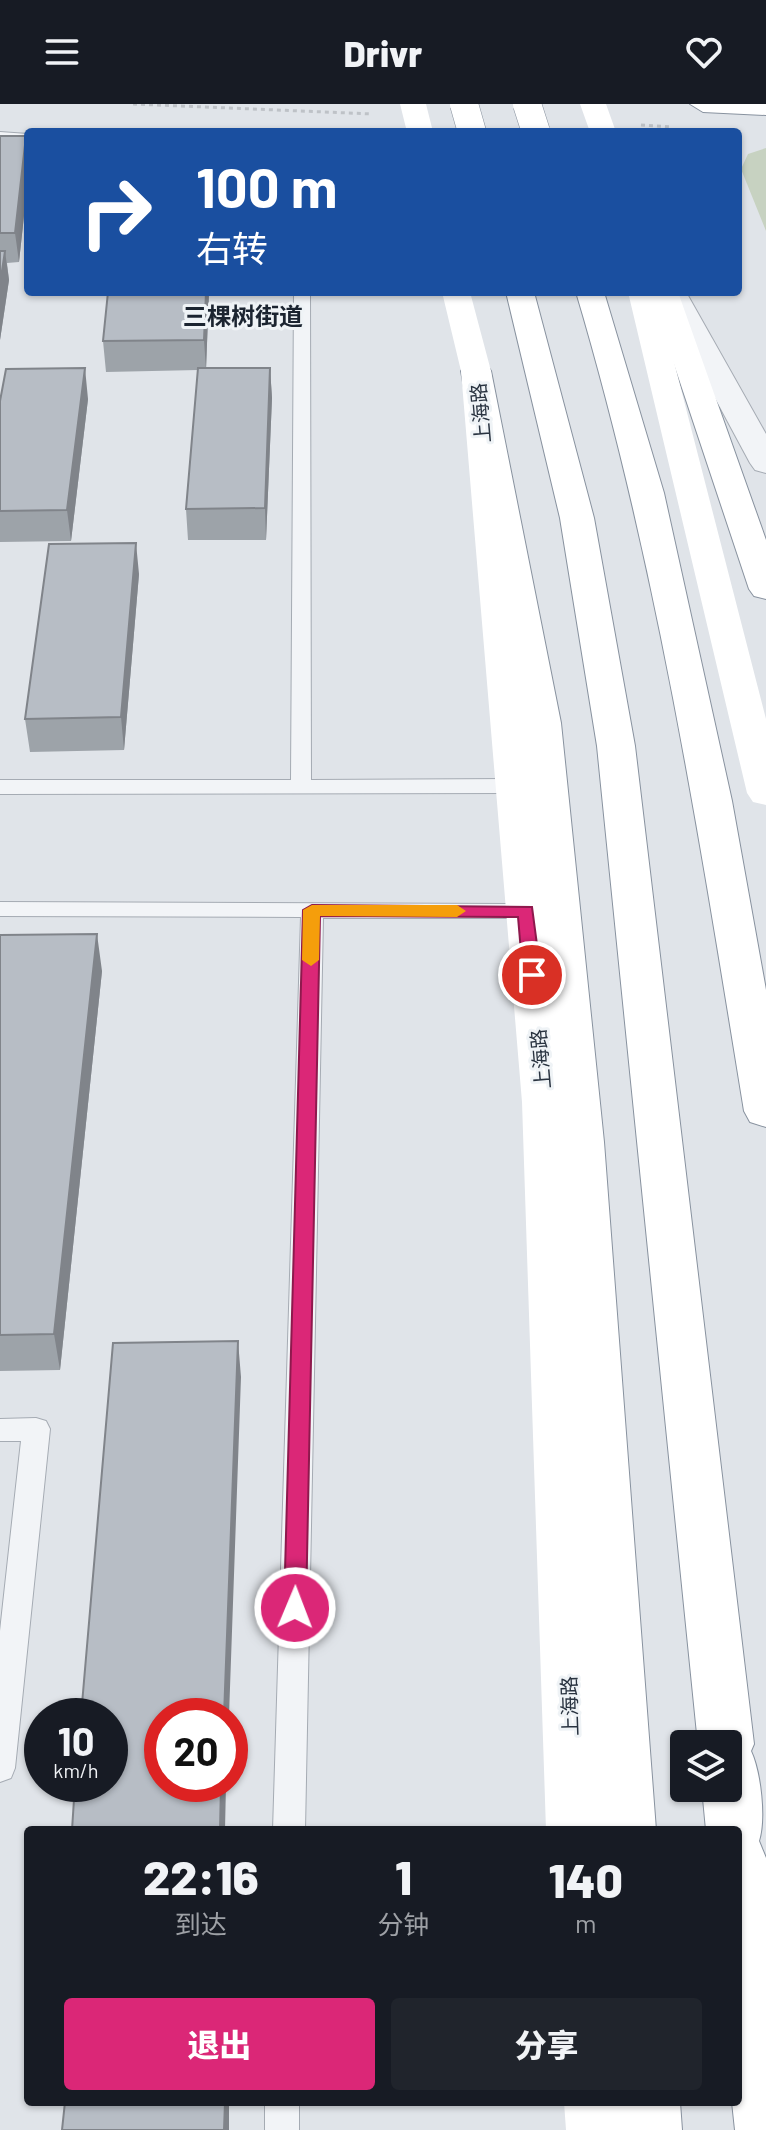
<!DOCTYPE html>
<html lang="zh">
<head>
<meta charset="utf-8">
<style>
	body { margin:0; font-family:Barlow,"Noto Sans SC",sans-serif; background:#20242c; color:#f1f3f6; height:100vh; display:flex; flex-direction:column; font-size:30px; white-space:nowrap }
	* { box-sizing:border-box; margin:0 }
	p { font-size:26px; color:#9ea1a6 }
	.icon { flex:none; width:44px; height:44px; fill:none; stroke:currentColor; stroke-width:2; stroke-linecap:round; stroke-linejoin:round }
	.map { position:relative; flex:1; overflow:hidden }
	.panel { position:absolute; left:24px; top:1722px; width:718px; height:280px; display:flex; flex-direction:column; background:#171b24; border-radius:8px; box-shadow:0 2px 6px #0004 }
	.panel>* { flex:none }
	.banner { position:absolute; left:24px; top:24px; width:718px; height:168px; border-radius:8px; box-shadow:0 2px 6px #0004; background:#1a4fa0; color:#fff; overflow:hidden }
	.fabs { position:absolute; left:670px; top:1626px; display:grid; gap:16px }
	.fabs a { display:grid; place-items:center; width:72px; height:72px; border-radius:8px; background:#171b24; box-shadow:0 2px 6px #0004; font-size:40px }
	.speed { position:absolute; left:24px; top:1594px; display:flex; gap:16px; font-size:40px; font-weight:700; text-align:center }
	.speed>* { display:grid; place-content:center; width:104px; height:104px; border-radius:50%; background:#171b24; box-shadow:0 2px 6px #0004; line-height:1 }
	.speed small { font-size:20px; font-weight:400 }
	.speed .limit { border:12px solid #d22; background:#fff; color:#111 }
	.pin { position:absolute; display:grid; place-items:center; width:68px; height:68px; color:#fff; margin:-34px; border:4px solid #fff; border-radius:50%; box-shadow:0 2px 8px #0007 }
	.me { position:absolute; width:88px; margin:-44px; rotate:1deg; stroke-linejoin:round; filter:drop-shadow(0 0 6px #0008) }
	.turn { display:flex; align-items:center; gap:28px; height:168px; padding:0 40px; font-size:36px }
	.turn .icon { width:104px; height:104px; stroke-width:2.5 }
	.turn b { display:block; font-size:56px; line-height:68px }
	.eta { display:flex; justify-content:space-evenly; align-items:center; height:136px; text-align:center }
	.eta b { font-size:48px; font-weight:800; line-height:56px }
	.cta { display:flex; gap:16px; margin-top:auto; padding:16px 40px }
	.cta a { flex:1; height:92px; border-radius:8px; background:#db2777; color:#fff; font-size:32px; font-weight:800; line-height:92px; text-align:center }
	.cta a+a { background:#20242c; color:#f1f3f6 }
	header { display:flex; justify-content:space-between; align-items:center; height:104px; padding:0 40px; background:#171b24; font-size:36px; font-weight:800 }
	.map>svg:first-child { display:block }
	.green { fill:#c7d2c1 }
	.lines { fill:none; stroke-linecap:round; stroke-linejoin:round }
	.service-casing { stroke:#a5abb3; stroke-width:2 }
	.tertiary-casing { stroke:#a5abb3; stroke-width:2 }
	.trunk-casing { stroke:#88929f; stroke-width:2 }
	.path { stroke:#bec2c7; stroke-width:3; stroke-dasharray:4 4; stroke-linecap:butt }
	.service { fill:#f2f4f7; fill-rule:evenodd }
	.tertiary { fill:#f2f4f7; fill-rule:evenodd }
	.secondary { fill:#fff; fill-rule:evenodd }
	.trunk { fill:#fff; fill-rule:evenodd }
	.trunk-bridge-casing { stroke:#88929f; stroke-width:29; stroke-linecap:butt }
	.trunk-bridge { stroke:#fff; stroke-width:28 }
	.wall { fill:#9da3a9 }
	.shaded-wall { fill:#80848a }
	.building { fill:#b7bdc5; stroke:#80848a; stroke-width:2 }
	.route { fill:#db2777; stroke:#8e194d; stroke-width:2 }
	.slow { fill:#f59e0b }
	.labels { text-anchor:middle; dominant-baseline:central; stroke-width:6; stroke-linejoin:round; paint-order:stroke }
	.street-label { font-size:20px; fill:#293340; stroke:#eff3f6 }
	.far-district-label { font-size:24px; font-weight:bold; fill:#1b2430; stroke:#eff3f6 }
</style>
</head>
<body>
<header><svg class="icon" aria-label="menu" viewBox="0 0 24 24"><path d="M4 6h16M4 12h16M4 18h16"/></svg>Drivr<svg class="icon" aria-label="heart" viewBox="0 0 24 24"><path d="M12 20l-8-8c-3-5 5-10 8-4 3-6 11-1 8 4z"/></svg></header>
<div class="map">
<svg width="766" height="2026" viewBox="0 0 766 2026">
	<rect width="100%" height="100%" fill="#e0e4e9"/>
	<path class="green" d="M766,44V127L741,65L748,50Z"/>
	<g class="lines">
		<defs>
			<path id="service" d="M0,28L28,30V38L0,36Z
				M294,188H310L311,676L515,675L525,682L515,689L0,690V676H291Z
				M0,798L526,800L537,807L526,814H323L305,1726H273L301,813L0,812Z
				M36,1314L46,1317L50,1325L15,1664L11,1674L0,1678V1527L21,1337H0V1315Z
				M265,1998H299V2026H265Z"/>
			<path id="tertiary" d="M658,188H686L766,330V369L755,366L750,359Z"/>
			<path id="trunk" d="M690,0H766V11L703,8Z
				M506,188H534L594,414L635,642L754,1640L751,1647C761,1669 766,1715 759,1737L766,1754V2026H735L732,1998H738V1726H706L702,1684H728V1640H698L597,642L560,414Z
				M576,188H604L664,389L732,697L766,886V1023L750,1018L744,1007C699,731 656,456 576,188Z
				M650,188H678L766,436V495L754,492L749,485Z
				M476,258L487,261L491,267L561,619L604,1038L656,1726H598L560,1038L525,619L461,267L465,261Z
				M618,1998H680L682,2026H620Z"/>
		</defs>
		<use href="#service" class="service-casing"/>
		<use href="#tertiary" class="tertiary-casing"/>
		<use href="#trunk" class="trunk-casing"/>
		<path class="path" d="M133,0L372,10
			M641,21L671,23"/>
		<use href="#service" class="service"/>
		<use href="#tertiary" class="tertiary"/>
		<path class="secondary" d="M400,0H426L433,28H407Z
			M580,0H606L616,28H590Z
			M442,188H470L491,267L566,998L604,1726H546L522,998L461,267Z
			M628,188H656L766,615V701L753,698L747,689Z
			M564,1998H626L628,2026H566Z"/>
		<use href="#trunk" class="trunk"/>
		<defs>
			<path id="trunk-bridge" d="M464,0L472,28
				M527,0L536,28"/>
		</defs>
		<use href="#trunk-bridge" class="trunk-bridge-casing"/>
		<use href="#trunk-bridge" class="trunk-bridge"/>
	</g>
	<path class="wall" d="M0,32L28,40V90L27,84L19,158L7,159L9,176L0,236Z
		M108,188H209L206,264H270L272,294L266,436H188L186,405L198,266L106,268L103,237Z
		M88,295L71,437L0,438V297Z
		M139,470L124,646L30,648L25,615Z
		M0,831L102,867L60,1266L0,1267Z"/>
	<path class="shaded-wall" d="M26,32L28,45L24,59L27,84L19,158L15,129Z
		M5,147L9,176L0,236V180Z
		M206,188H209L206,266L204,236Z
		M85,264L88,295L71,437L67,406Z
		M270,264L272,294L266,436L265,404Z
		M136,439L139,470L124,646L121,613Z
		M97,830L102,867L60,1266L54,1230Z
		M238,1237L241,1273L229,1612H224Z
		M221,1680H226L225,1726H220Z
		M225,1998H229V2026H224Z"/>
	<path class="building" d="M0,32H26L15,129H0Z
		M27,40L28,59H24Z
		M0,147H5L0,180Z
		M108,188H206L204,236L103,237Z
		M85,264L67,406L0,407V297L6,265Z
		M198,264H270L265,404L186,405Z
		M136,439L121,613L25,615L49,440Z
		M97,830L54,1230L0,1231V831Z
		M238,1237L224,1612H162V1680H221L220,1726H72L75,1680H110V1612H81L113,1239Z
		M65,1998H225L224,2026H62Z"/>
	<path class="route" d="M312,801L532,803L541,871L532,877L523,871L518,813L320,812L306,1504L302,1511L295,1514L287,1511L284,1504L303,806Z"/>
	<path class="slow" d="M312,801H457L466,807L457,813L320,812L319,856L311,862L302,856L303,806Z"/>
	<g class="labels">
		<g class="street-label">
			<text transform="translate(480 309) rotate(-95)">上海路</text>
			<text transform="translate(540 955) rotate(-95)">上海路</text>
			<text transform="translate(569 1602) rotate(-92)">上海路</text>
		</g>
		<g class="far-district-label">
			<text x="243" y="211">三棵树街道</text>
		</g>
	</g>
</svg>
<div class="fabs">
<a><svg class="icon" aria-label="layers" viewBox="0 0 24 24"><path d="M12 4l9 5-9 5-9-5zM3 14l9 5 9-5"/></svg></a>
</div>
<div class="speed"><div>10<small>km/h</small></div><div class="limit">20</div></div>
<div class="pin" style="left:532px;top:871px;background:#d93025"><svg class="icon" aria-label="arrive" viewBox="0 0 24 24"><path d="M6 21V4h12l-3 4 3 4H6"/></svg></div>
<svg class="me" style="left:295px;top:1504px" viewBox="-20 -20 40 40"><circle r="17" fill="#db2777" stroke="#fff" stroke-width="3"/><path d="M0-11L8 9 0 5-8 9z" fill="#fff"/></svg>
<div class="banner">
<div class="turn"><svg class="icon" aria-label="right" viewBox="0 0 24 24"><path d="M7 20v-9h11M14 6l5 5-5 5"/></svg><div><b>100 m</b>右转</div></div>
</div>
<section class="panel">
<div class="eta">
<div><b>22:16</b><p>到达</p></div>
<div><b>1</b><p>分钟</p></div>
<div><b>140</b><p>m</p></div>
</div>
<div class="cta"><a>退出</a><a>分享</a></div>
</section>
</div>
</body>
</html>
